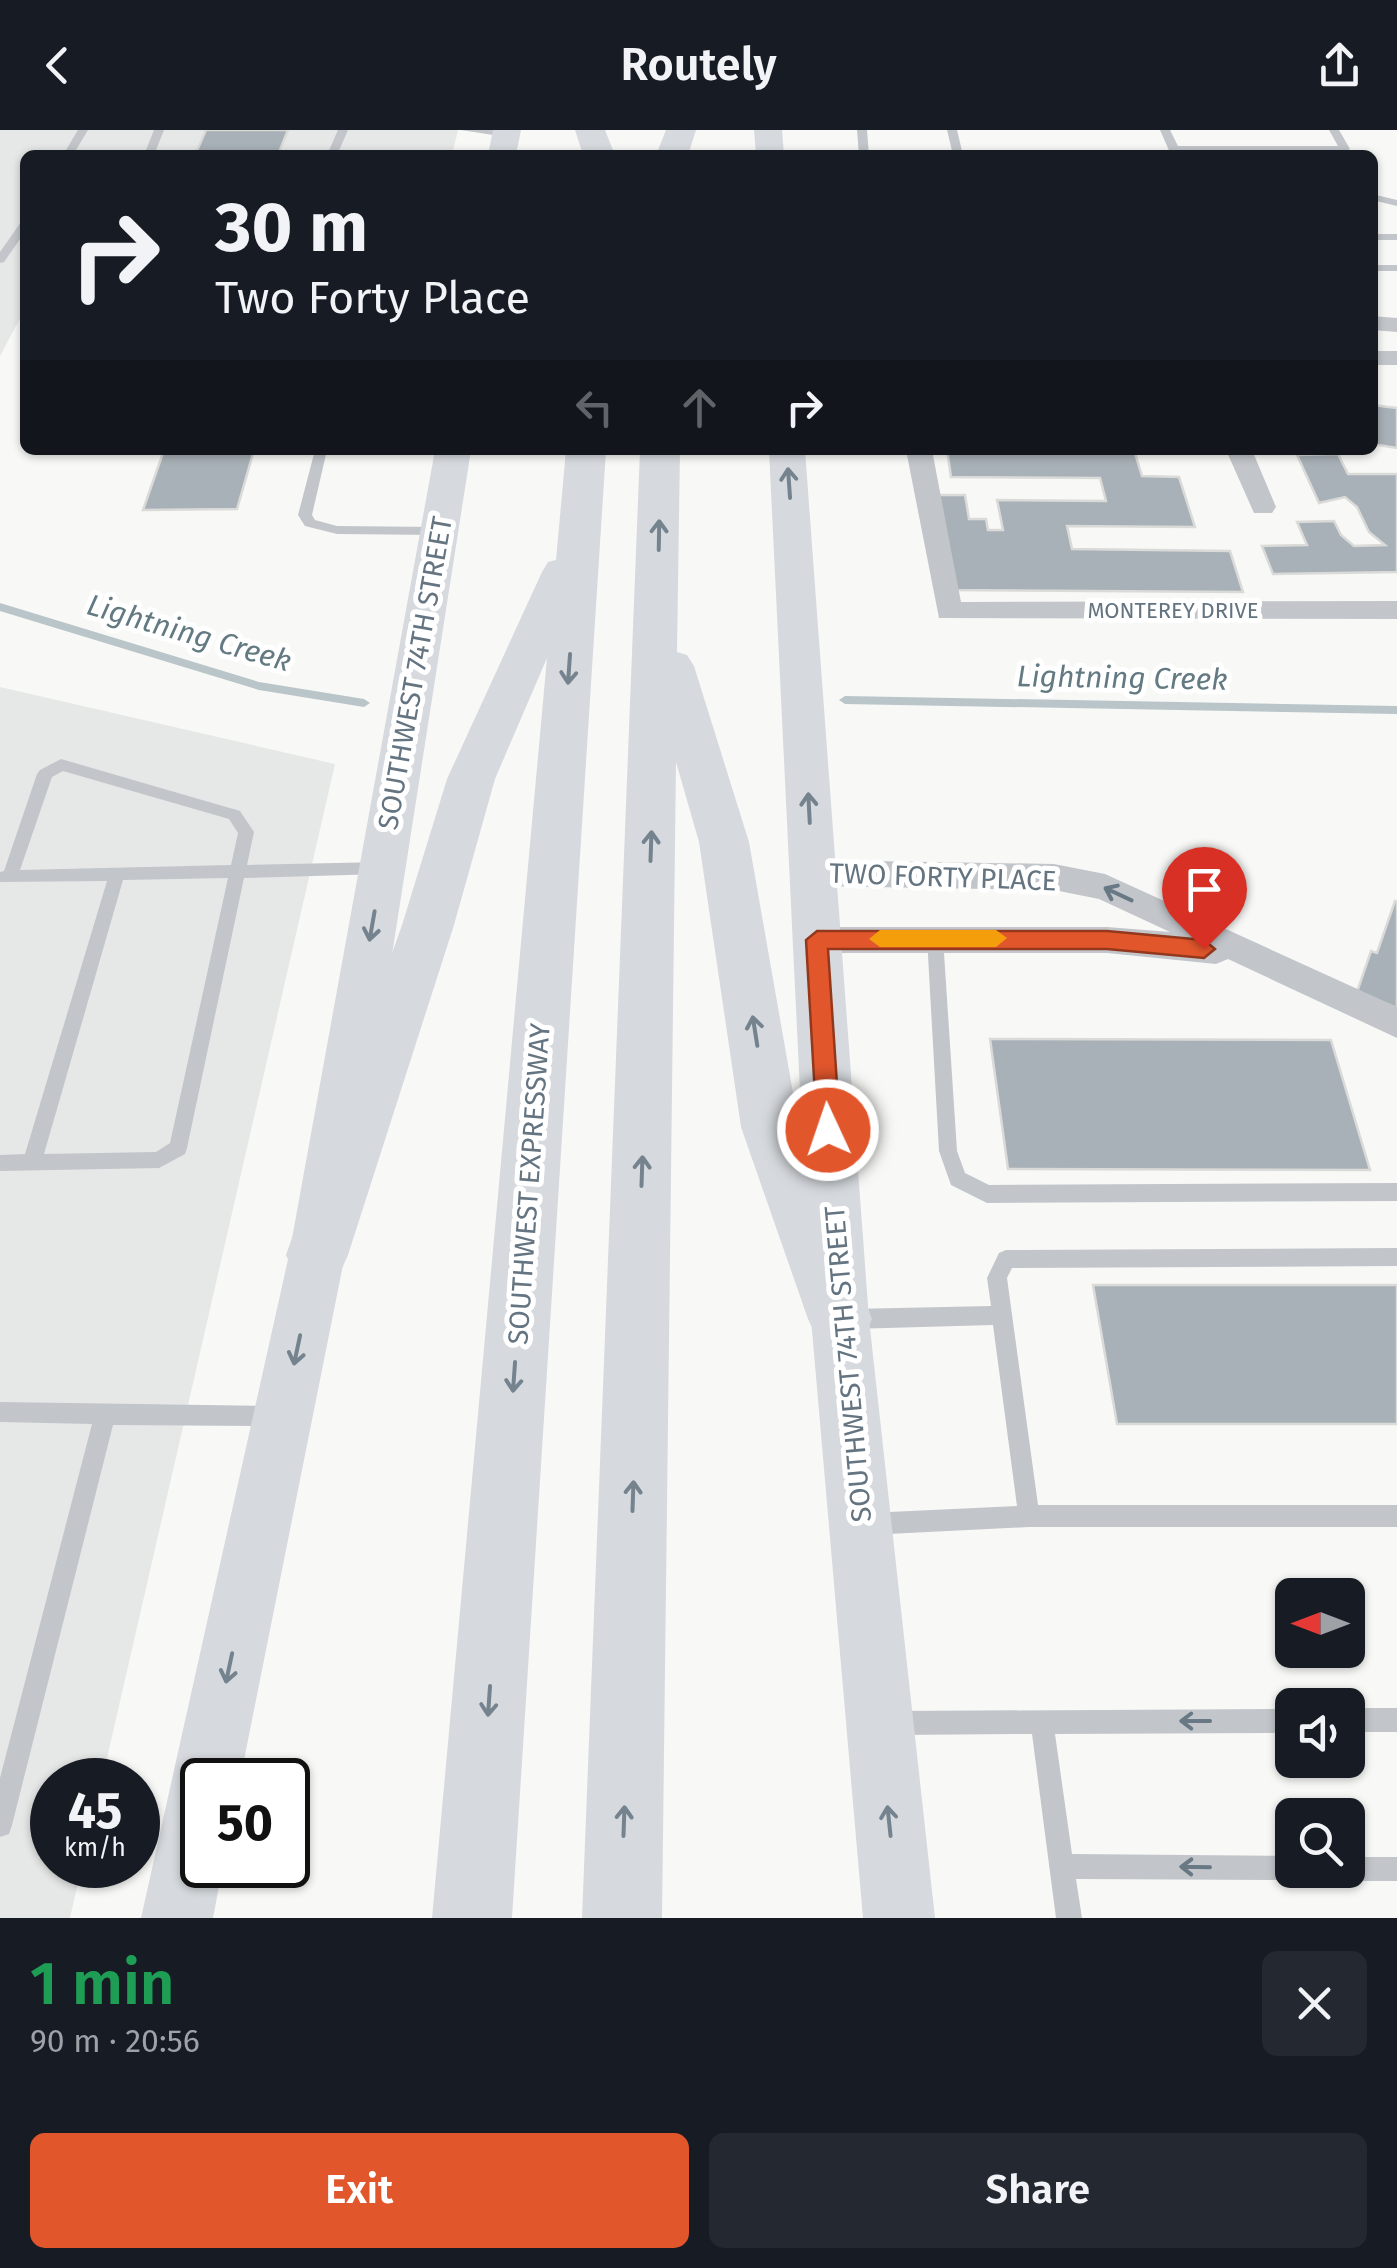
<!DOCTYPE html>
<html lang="en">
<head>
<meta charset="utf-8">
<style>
	body { margin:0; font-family:"Fira Sans",sans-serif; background:#242831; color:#f1f3f6; height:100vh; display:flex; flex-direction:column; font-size:38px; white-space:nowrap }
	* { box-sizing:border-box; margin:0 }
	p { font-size:32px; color:#9ea1a6 }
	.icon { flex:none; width:55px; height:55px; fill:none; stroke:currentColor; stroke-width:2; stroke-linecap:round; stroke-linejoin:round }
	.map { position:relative; height:1788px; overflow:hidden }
	.panel { display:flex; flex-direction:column; background:#171b24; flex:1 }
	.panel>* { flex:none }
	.guide { position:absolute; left:20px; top:20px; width:1358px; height:305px; border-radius:15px; box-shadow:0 2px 8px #0004; background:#171b24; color:#f1f3f6; overflow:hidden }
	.needle { width:65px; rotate:270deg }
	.buttons { position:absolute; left:1275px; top:1448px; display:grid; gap:20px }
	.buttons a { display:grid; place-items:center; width:90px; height:90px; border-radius:15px; background:#171b24; box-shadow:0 2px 8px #0004; font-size:50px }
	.speed { position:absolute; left:30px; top:1628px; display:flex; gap:20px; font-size:50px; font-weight:700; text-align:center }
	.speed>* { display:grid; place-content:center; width:130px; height:130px; border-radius:50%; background:#171b24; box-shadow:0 2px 8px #0004; line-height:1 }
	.speed small { font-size:25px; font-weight:400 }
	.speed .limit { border:5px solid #111; border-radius:15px; background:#fff; color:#111 }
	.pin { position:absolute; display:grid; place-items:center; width:85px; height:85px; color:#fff; margin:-102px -42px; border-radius:50% 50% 50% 0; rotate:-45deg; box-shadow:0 0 10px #0007 }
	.pin .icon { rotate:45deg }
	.me { position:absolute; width:110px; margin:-55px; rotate:357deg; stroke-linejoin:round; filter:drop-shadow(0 0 8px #0008) }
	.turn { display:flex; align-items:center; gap:35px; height:210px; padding:0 30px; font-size:45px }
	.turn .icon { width:130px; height:130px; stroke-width:2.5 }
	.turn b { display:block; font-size:70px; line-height:85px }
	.lanes { display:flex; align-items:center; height:95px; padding:0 30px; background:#0003; justify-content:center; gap:50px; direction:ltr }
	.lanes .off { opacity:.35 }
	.round { display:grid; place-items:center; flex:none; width:105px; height:105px; border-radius:15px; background:#242831 }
	.head { display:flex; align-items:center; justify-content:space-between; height:170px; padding:0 30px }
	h1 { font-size:60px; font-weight:600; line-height:75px; color:#1e9e55 }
	.primary-button { display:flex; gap:20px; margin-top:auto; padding:20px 30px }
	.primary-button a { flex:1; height:115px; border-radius:15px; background:#e2562c; color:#fff; font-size:40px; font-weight:600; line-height:115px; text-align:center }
	.primary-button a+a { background:#242831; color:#f1f3f6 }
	header { display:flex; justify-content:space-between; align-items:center; height:130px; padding:0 30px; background:#171b24; font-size:45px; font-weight:600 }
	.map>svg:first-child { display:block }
	.built { fill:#e6e7e7 }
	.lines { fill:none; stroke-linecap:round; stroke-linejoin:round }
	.stream { fill:#b9c5c9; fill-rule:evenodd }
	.building { fill:#a8b1b7; stroke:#dadad8; stroke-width:2.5 }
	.lane { fill:#c2c6ca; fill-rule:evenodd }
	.street { fill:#c2c6ca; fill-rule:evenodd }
	.secondary { fill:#d6dade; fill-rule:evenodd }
	.highway { fill:#d6dade; fill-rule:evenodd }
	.oneway { stroke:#75838f }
	.oneway2 { stroke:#697885 }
	.route { fill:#e2562c; stroke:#93381d; stroke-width:2.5 }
	.slow { fill:#f59e0b }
	.labels { text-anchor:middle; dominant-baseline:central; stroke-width:10; stroke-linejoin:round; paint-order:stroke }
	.far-street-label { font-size:22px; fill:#647481; stroke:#fff }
	.street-label { font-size:28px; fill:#647481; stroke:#fff }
	.water-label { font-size:30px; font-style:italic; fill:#637a82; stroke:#fff }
</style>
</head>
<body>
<header><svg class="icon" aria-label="back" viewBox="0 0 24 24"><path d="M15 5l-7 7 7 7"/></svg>Routely<svg class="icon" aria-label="share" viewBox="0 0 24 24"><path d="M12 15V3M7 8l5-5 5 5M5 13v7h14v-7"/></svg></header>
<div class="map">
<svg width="1397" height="1788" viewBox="0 0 1397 1788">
	<rect width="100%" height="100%" fill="#f8f8f6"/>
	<path class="built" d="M0,0H458L452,25H25V179L0,226Z
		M0,557L335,634L102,1650H52V1735H82L70,1788H0Z"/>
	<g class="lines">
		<path class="stream" d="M0,473L259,552L364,569L370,573L364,577L259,560L0,481Z
			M845,566L1397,576V584L845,574L839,570Z"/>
	</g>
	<path class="building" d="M206,0H288L278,25H195Z
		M1372,275L1397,278V318L1372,314Z
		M164,320H254L237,379L143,380Z
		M947,320H1134L1142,346L1179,347L1195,397L1067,396L1072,419L1230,421L1243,462L949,460L936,365H965L969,389H986L988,400H1003L997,370L1106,371L1100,348L951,347Z
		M1338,324L1348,344H1397V442L1273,444L1262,416L1307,415L1297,392L1334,391L1341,405L1354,416L1385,415L1369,402L1357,377L1345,367L1319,373L1297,325Z
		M1395,771L1397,772V878L1357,862L1371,821L1377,823Z
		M990,909L1331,910L1370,1040L1008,1039Z
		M1093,1155H1397V1294H1117Z"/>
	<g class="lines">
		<path class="lane" d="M78,0H88L73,25H63Z
			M154,0H164L154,25H144Z
			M338,0H348L337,25H327Z
			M461,0H495L511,4L506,7Z
			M857,0H867L869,25H859Z
			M947,0H957L963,25H953Z
			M1160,0H1170L1178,16H1338L1329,0H1339L1350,19L1345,22H1180L1181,25H1171Z
			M1372,64L1397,70V76L1372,70Z
			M25,91V102L4,132L0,133V122L21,92Z
			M1372,104H1397V110H1372Z
			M1372,135H1397V141H1372Z
			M315,320H327L312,385L315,390L337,396L439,397L446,401L439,405L337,404L305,396L298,385Z
			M61,629L240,681L254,702L247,735L382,732L390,738L382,744L244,748L187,1018L185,1024L159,1038L0,1041V1025L25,1024L107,751L0,752V742L4,741L37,644L40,640ZM63,641L229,689L238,703L231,735L20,740L52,647ZM228,748L170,1013L156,1022L44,1024L123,750Z
			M935,801L943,808L957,1021L965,1043L989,1055L1397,1053V1071L987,1073L951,1055L939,1021L927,808Z
			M1397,1118V1136L1012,1138L1007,1148L1038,1375H1397V1397H1029L868,1405L860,1402L857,1394L860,1386L868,1383L1017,1376L993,1195L851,1199L844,1196L841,1189L844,1182L851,1179L991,1176L987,1148L999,1123L1006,1120Z
			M0,1272L275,1276L282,1279L285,1286L282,1293L275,1296L113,1295L12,1695L9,1704L0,1707V1648L92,1294L0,1292Z
			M1348,1578H1397V1602H1348Z
			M1292,1579V1603L1055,1604L1072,1724L1292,1726V1740H1304L1301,1747L1292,1750L1076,1749L1082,1788H1056L1032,1604L893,1605L885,1601L881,1593L885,1585L893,1581Z
			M1348,1727H1397V1751H1348L1339,1748L1336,1740H1348Z"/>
		<path class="street" d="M1372,186L1397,188V202L1372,200Z
			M1372,221H1397V235H1372Z
			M906,320H932L961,472L1397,471V489L939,488Z
			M1226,320H1252L1276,377L1272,383H1254Z
			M813,730L1054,734L1105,744L1397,877V908L1228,829L1216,834L1107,823H817L805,820L800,810L805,800L817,797H1107L1170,802L1099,769L1054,760L813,756L802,752L797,743L802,734Z"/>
		<path class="secondary" d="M493,0H521L516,25H488Z
			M754,0H782L784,25H756Z
			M435,320H471L345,1125L240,1650H202V1735H223L213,1788H141L289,1125Z
			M769,320H805L869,1189L935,1788H863L811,1189Z"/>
		<path class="highway" d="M575,0H605L615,25H583Z
			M666,0H696L688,25H656Z
			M566,320H606L512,1788H432L547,528L495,649L454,795L348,1125L339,1145L317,1154L295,1145L286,1125L402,795L447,649L542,442L548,432L556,430Z
			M640,320H680L677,522L687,525L694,536L749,712L799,997L872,1189L862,1210L840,1219L818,1210L808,1189L741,997L699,712L676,632L662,1788H582Z"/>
	</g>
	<defs><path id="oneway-shaft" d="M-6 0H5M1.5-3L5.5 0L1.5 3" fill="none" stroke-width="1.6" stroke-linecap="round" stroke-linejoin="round" transform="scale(2.5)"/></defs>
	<g class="oneway">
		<use href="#oneway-shaft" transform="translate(789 353) rotate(-94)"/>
		<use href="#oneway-shaft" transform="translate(659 405) rotate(-89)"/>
		<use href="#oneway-shaft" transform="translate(569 539) rotate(94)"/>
		<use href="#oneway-shaft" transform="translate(809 678) rotate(-93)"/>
		<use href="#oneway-shaft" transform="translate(651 716) rotate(-88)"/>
		<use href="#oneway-shaft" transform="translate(372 796) rotate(100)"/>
		<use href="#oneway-shaft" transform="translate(755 901) rotate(-99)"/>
		<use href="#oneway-shaft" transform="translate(642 1041) rotate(-88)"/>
		<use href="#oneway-shaft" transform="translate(297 1220) rotate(102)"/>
		<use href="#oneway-shaft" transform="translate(514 1247) rotate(94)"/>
		<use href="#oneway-shaft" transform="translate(633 1366) rotate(-88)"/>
		<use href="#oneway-shaft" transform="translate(229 1538) rotate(102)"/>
		<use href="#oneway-shaft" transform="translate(489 1571) rotate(94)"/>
		<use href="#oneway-shaft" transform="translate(624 1691) rotate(-88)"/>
		<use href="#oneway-shaft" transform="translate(889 1691) rotate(-96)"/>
	</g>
	<g class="oneway2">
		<use href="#oneway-shaft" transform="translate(1118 764) rotate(-155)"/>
		<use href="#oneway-shaft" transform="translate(1195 1591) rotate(180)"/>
		<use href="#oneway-shaft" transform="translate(1195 1737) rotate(-179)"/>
	</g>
	<path class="route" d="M817,801H1107L1204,810L1215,819L1204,828L1107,819H828L840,1000L828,1010L817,1000L806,810Z"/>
	<path class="slow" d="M880,800H996L1007,808L996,817H880L869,809Z"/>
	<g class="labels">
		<g class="far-street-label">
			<text x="1173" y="480">MONTEREY DRIVE</text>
		</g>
		<g class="street-label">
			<text transform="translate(415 543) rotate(-80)">SOUTHWEST 74TH STREET</text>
			<text transform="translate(943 747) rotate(2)">TWO FORTY PLACE</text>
			<text transform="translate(529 1054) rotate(-86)">SOUTHWEST EXPRESSWAY</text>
			<text transform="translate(848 1234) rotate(-95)">SOUTHWEST 74TH STREET</text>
		</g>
		<g class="water-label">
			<text transform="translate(189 503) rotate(16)">Lightning Creek</text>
			<text transform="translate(1122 548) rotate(1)">Lightning Creek</text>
		</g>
	</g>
</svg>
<div class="buttons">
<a><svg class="needle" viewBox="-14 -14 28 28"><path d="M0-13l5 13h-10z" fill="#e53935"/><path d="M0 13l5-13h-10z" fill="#9ea1a6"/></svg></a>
<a><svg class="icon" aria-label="sound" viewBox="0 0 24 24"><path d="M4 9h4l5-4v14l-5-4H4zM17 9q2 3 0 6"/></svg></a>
<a><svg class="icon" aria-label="search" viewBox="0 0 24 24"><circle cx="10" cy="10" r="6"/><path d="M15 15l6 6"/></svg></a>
</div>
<div class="speed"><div>45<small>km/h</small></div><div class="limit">50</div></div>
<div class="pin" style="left:1204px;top:819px;background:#d93025"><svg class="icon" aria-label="arrive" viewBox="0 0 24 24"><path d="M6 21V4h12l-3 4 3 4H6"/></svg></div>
<svg class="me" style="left:828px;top:1000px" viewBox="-20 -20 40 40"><circle r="17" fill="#e2562c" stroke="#fff" stroke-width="3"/><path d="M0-11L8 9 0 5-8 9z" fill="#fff"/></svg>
<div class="guide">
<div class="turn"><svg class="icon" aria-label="right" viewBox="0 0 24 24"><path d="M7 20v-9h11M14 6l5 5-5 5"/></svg><div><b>30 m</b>Two Forty Place</div></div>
<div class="lanes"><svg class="icon off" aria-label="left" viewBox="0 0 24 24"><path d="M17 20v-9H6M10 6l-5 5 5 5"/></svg><svg class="icon off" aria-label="ahead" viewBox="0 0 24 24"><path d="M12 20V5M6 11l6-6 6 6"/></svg><svg class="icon" aria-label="right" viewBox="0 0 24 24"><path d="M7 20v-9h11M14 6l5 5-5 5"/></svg></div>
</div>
</div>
<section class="panel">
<div class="head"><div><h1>1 min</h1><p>90 m · 20:56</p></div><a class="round"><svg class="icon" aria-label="close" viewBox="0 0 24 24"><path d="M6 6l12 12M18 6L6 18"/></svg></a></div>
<div class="primary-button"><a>Exit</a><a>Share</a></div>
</section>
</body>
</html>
